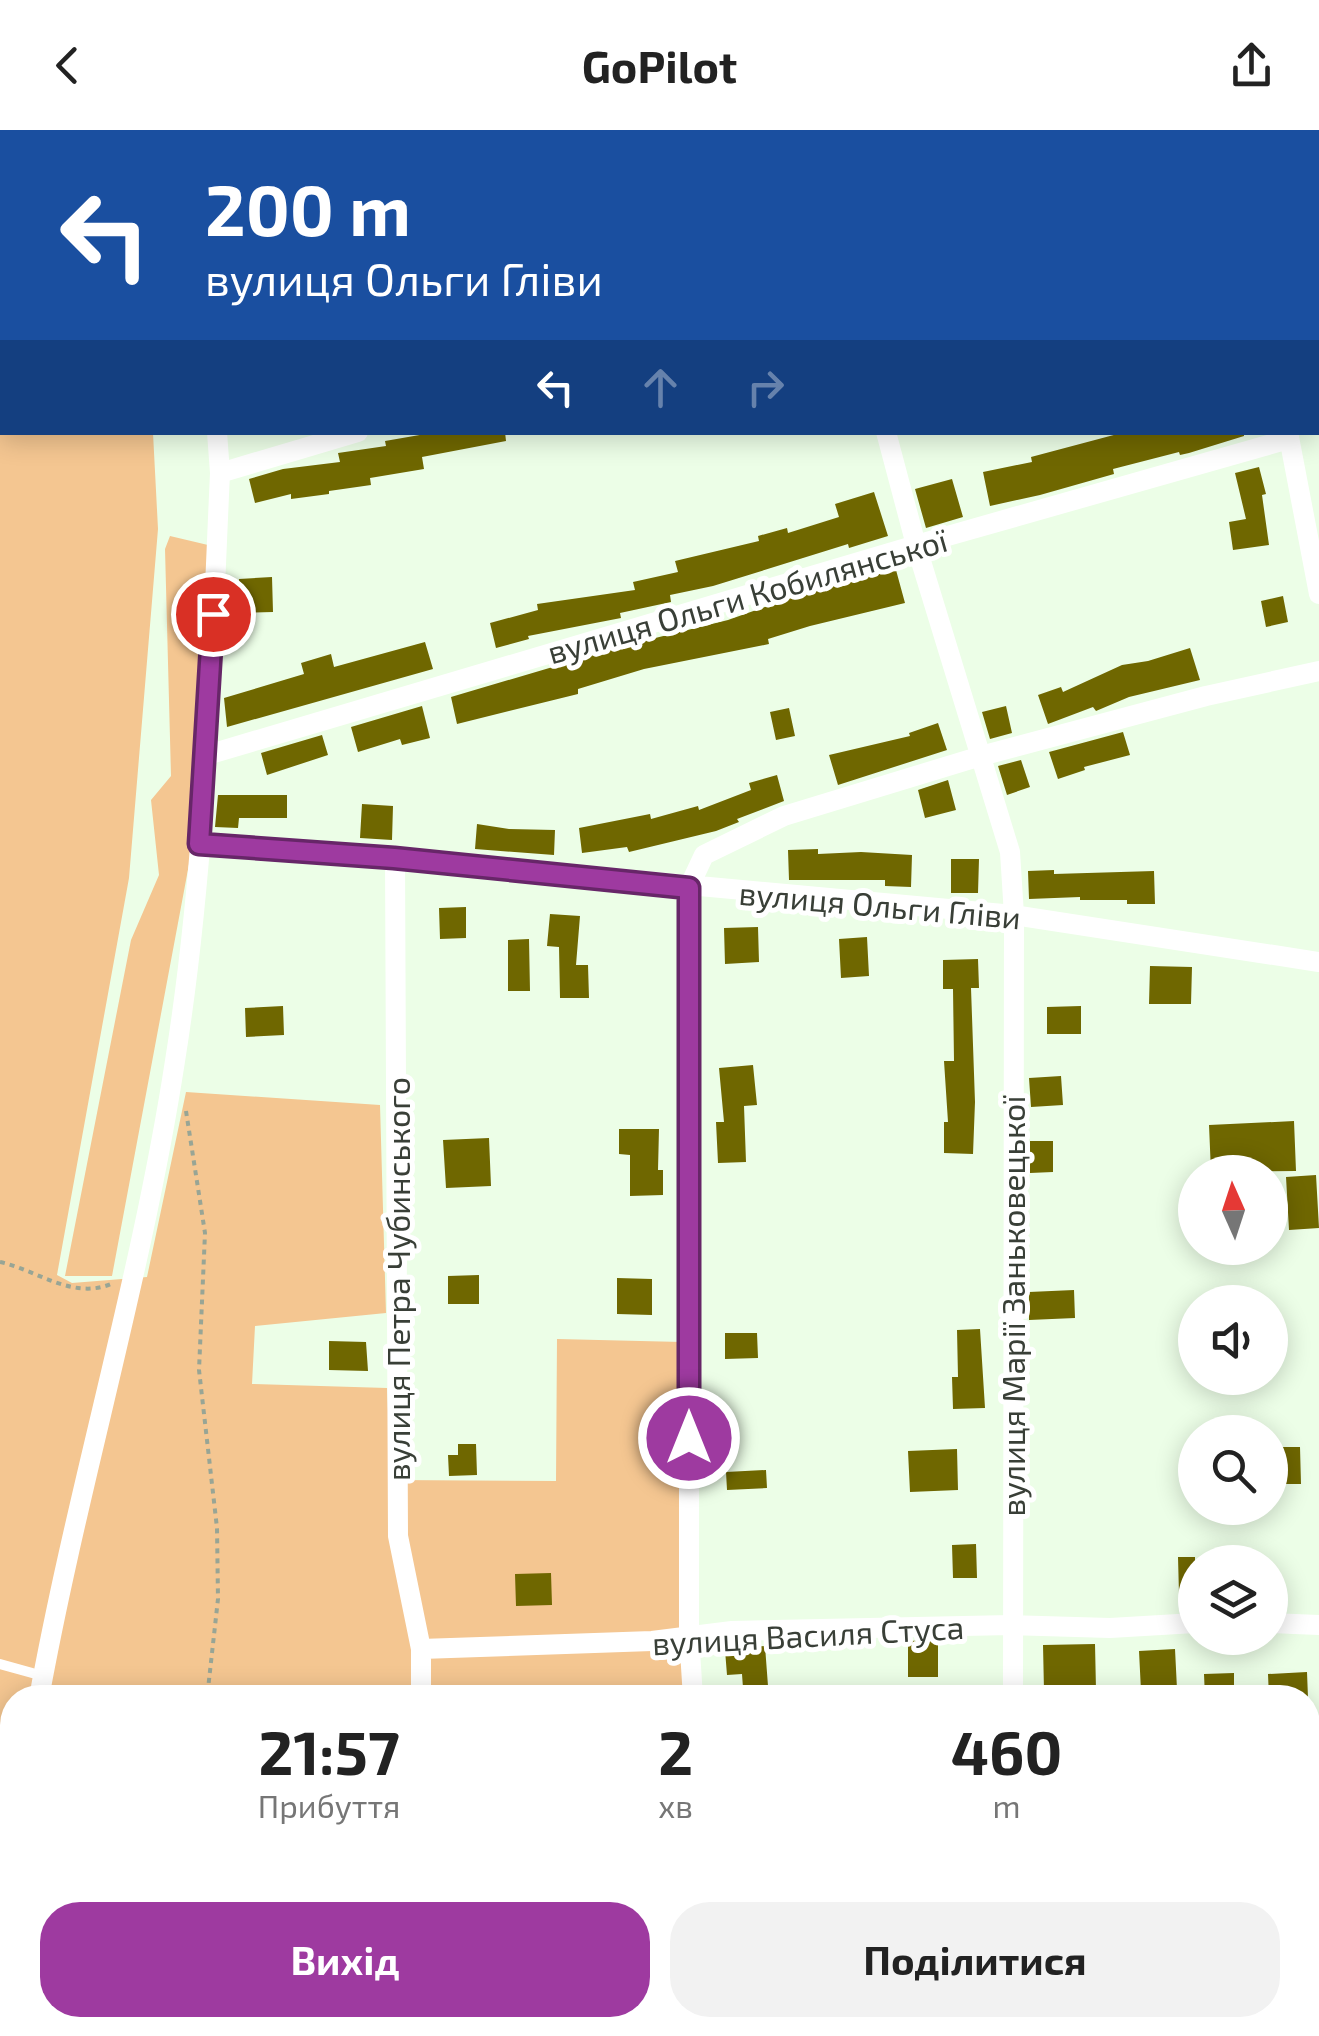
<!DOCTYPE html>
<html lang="uk">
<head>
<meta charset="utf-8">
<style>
	body { margin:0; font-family:"Exo 2",sans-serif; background:#f2f2f2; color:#222; height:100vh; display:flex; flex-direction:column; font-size:38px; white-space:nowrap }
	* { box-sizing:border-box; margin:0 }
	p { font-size:32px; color:#767676 }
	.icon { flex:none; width:55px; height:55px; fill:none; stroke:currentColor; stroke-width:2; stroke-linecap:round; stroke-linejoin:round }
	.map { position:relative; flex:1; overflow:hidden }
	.details { position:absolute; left:0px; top:1555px; width:1320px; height:352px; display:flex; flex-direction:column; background:#fff; border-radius:40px 40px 0 0; box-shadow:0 5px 25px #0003 }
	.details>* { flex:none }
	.top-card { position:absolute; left:0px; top:0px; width:1320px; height:305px; box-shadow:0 5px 25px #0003; background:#1a4fa0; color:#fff; overflow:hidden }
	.needle { width:65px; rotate:357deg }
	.fabs { position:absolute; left:1178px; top:1025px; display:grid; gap:20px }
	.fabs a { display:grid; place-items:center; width:110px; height:110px; border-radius:50%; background:#fff; box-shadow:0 5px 25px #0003; font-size:50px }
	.pin { position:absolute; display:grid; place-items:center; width:85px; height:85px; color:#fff; margin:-42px; border:5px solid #fff; border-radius:50%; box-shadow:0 2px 10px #0007 }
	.me { position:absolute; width:110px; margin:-55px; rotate:0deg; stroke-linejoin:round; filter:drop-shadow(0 0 8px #0008) }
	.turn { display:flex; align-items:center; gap:35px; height:210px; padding:0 40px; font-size:45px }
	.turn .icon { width:130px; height:130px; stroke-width:2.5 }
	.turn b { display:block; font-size:70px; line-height:85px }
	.lanes { display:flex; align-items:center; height:95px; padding:0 40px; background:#0003; justify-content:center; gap:50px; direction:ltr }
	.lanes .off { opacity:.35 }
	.eta { display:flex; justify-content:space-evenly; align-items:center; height:170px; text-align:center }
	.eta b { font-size:60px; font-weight:700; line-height:70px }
	.action { display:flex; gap:20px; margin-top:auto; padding:20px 40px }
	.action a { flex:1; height:115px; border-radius:40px; background:#9e3aa0; color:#fff; font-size:40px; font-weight:700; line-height:115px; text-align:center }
	.action a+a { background:#f2f2f2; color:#222 }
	header { display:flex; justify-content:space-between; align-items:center; height:130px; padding:0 40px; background:#fff; font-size:45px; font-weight:700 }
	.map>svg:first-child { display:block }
	.green { fill:#f4c691 }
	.building { fill:#6f6700 }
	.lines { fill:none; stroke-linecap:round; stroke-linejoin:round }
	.path { stroke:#98a595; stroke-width:4; stroke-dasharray:5 5; stroke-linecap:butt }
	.service { stroke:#fff; stroke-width:10 }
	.minor { stroke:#fff; stroke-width:20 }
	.route-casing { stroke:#672668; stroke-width:25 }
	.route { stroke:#9e3aa0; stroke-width:18 }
	.labels { text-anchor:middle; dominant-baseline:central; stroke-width:10; stroke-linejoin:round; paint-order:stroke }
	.street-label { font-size:32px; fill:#393f37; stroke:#fff }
</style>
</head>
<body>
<header><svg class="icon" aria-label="back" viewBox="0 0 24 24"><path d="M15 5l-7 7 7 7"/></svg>GoPilot<svg class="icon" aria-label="share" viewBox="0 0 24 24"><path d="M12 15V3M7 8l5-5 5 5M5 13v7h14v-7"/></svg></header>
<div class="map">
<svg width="1319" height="1906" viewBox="0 0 1319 1906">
	<rect width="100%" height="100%" fill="#ecfee7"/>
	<path class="green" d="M0,0L185,2H2V302L153,303L158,399L129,748L57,1145L72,1153L147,1147L186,962L380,975L386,1183L255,1196L252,1254L387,1258L391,1350L556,1351L557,1209L682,1212L687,1567L12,1568V1895H850L851,1906H0Z
		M170,406L208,415L201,670L112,1146H65L131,810L159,745L151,670L171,646L165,419Z
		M1308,1848H1319V1906H999L1000,1895H1308Z"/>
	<path class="building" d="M437,302H505L506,311L422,327L424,339L370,348L371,355L329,361V364L291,369V364L255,373L249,349L283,339L340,332L338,323L386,316L385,311Z
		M1125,302H1244V306L1189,323L1180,325L1179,322L1113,339L1114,344L1040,365L990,376L983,342L1032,332L1031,327Z
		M1259,337L1266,364L1262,365L1269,415L1233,420L1229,392L1246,389L1235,343Z
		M952,349L963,387L926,398L915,359Z
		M874,362L888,406L849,418L848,414L713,456L670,465L671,472L620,483L621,488L528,506L529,509L496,518L490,493L538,480L537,474L635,460L633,452L678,442L675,431L759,411L758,406L787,398L788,403L839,387L835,374Z
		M896,440L905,473L810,496L768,509L769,514L644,539L578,559V564L457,594L451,567L627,515L728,490L821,457Z
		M272,447L273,482L241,483L239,449Z
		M1283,466L1288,492L1266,497L1261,471Z
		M425,512L433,539L227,597L224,568L304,544L301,533L331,524L334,537Z
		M1190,518L1200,550L1129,567L1096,581L1093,577L1048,594L1038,565L1061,557L1063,562L1122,535L1148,531Z
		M422,576L430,608L402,615L400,609L358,622L351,597Z
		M1006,576L1012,603L990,609L982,582Z
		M789,578L795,606L776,610L770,582Z
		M938,593L947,620L838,655L829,625L910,606L909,603Z
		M1123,602L1130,625L1084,637L1085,640L1058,649L1049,622Z
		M322,605L328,625L267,645L261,623Z
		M1021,630L1030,657L1007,665L998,636Z
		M777,645L784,671L737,689L739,692L716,701L629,722L627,717L582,723L579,698L650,684L651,689L698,676L699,680L751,660L749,653Z
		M948,650L956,680L925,688L918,660Z
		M218,665H287V688H239L238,698L215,697Z
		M362,674L393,676L392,710L360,708Z
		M477,694L509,699L555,700L554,725L475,719Z
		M818,719V724L861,722L912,725L911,757L885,756V750H789L788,720Z
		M951,729H979L978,763H951Z
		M1054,740V744L1154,741L1155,774H1127V770H1080V767L1029,769L1028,741Z
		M466,777V808L440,809L439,778Z
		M550,784L580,786L576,835H588L589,868H560L559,817L547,816Z
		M758,797L759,832L725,834L724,798Z
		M867,807L869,846L841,848L839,809Z
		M529,809L530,861H508V810Z
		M978,829L979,858H971L975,972L973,1024L944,1023V992H948L944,931H954L953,859H943V830Z
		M1150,836L1192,837L1191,874H1149Z
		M283,876L284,905L246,907L245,878Z
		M1081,876V904H1047V877Z
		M753,935L757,975L744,976L746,1032L718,1033L716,992H724L719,938Z
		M1061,946L1063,975L1031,977L1029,948Z
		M1294,991L1296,1041L1211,1042L1209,995Z
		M619,999H659L658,1040H663V1065L630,1066V1025L619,1024Z
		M489,1008L491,1056L446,1058L443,1010Z
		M1030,1011H1053V1042L1030,1043Z
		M1316,1045L1319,1098L1289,1100L1286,1047Z
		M479,1145V1174H448V1146Z
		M617,1148L652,1149V1185L617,1184Z
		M1074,1160L1075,1188L1029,1190V1162Z
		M980,1199L985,1278L953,1279L952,1247H958L957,1200Z
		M725,1203H757L758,1228L725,1229Z
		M329,1211L366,1212L368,1241L329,1240Z
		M458,1314H476L477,1345L449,1346L448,1325H458Z
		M1270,1317H1300L1301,1354H1270Z
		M957,1319L958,1360L910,1362L908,1321Z
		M766,1340L767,1358L727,1360L726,1342Z
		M976,1414L977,1448H953L952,1415Z
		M1178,1427H1195V1464H1179Z
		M551,1443L552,1475L516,1476L515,1444Z
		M938,1510V1547H908V1511Z
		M1095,1514L1096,1560L1044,1561L1043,1515Z
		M765,1516L768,1556L743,1558L742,1544L727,1545L725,1520Z
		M1175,1519L1177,1559L1141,1561L1139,1521Z
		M1307,1542L1308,1568H1269L1268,1544Z
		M1234,1543V1568H1205L1204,1544Z"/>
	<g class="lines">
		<path class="path" d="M186,981L205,1103L199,1240L217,1398L218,1469L207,1568
			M0,1132C37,1140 72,1170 111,1154
			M49,1906L53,1895
			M126,1906L130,1895
			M416,1906V1895
			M716,1906L717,1895"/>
		<path class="service" d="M0,1534L43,1546"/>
		<path class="minor" d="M194,0V2
			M344,0L345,2
			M535,0V2
			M806,0L807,2
			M923,0L924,2
			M1062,0L1063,2
			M985,2L995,0
			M1318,89H1319
			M886,302L916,415L1010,722L1014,785L1013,1568
			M1288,302L1319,464
			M220,343L358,302
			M207,625L916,415L1289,309
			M199,714L395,728L1014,785L1319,832
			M395,728L398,1406L421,1519V1568
			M1270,1493L1319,1495
			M421,1519L652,1511L732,1501L1011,1495L1110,1498L1195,1493
			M39,1568C78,1354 142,1146 175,931C206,737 211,539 220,343L217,302
			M693,1568L689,1505V757L704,725L784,686L981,626L1206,566L1319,541
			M0,1778L12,1710
			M1308,1834L1319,1833
			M1024,1895V1906"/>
	</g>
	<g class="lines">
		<defs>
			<path id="route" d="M213,484L199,714L394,728L689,758V1308"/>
		</defs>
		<use href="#route" class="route-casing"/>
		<use href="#route" class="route"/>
	</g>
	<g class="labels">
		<g class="street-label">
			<text transform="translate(747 465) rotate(-16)">вулиця Ольги Кобилянської</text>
			<text transform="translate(880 774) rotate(5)">вулиця Ольги Гліви</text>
			<text transform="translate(397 1149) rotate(-90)">вулиця Петра Чубинського</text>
			<text transform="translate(1012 1176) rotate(-90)">вулиця Марії Заньковецької</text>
			<text transform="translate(808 1504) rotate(-3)">вулиця Василя Стуса</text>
		</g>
	</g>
</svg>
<div class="fabs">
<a><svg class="needle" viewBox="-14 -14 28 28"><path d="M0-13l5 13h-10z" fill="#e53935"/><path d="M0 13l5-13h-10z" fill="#767676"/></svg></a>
<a><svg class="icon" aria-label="sound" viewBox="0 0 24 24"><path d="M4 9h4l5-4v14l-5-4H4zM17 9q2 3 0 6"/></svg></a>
<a><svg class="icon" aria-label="search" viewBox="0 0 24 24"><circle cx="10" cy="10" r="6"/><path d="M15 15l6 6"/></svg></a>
<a><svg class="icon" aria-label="layers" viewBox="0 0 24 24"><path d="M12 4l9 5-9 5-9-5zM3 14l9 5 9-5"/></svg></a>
</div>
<div class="pin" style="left:213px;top:484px;background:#d93025"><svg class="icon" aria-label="arrive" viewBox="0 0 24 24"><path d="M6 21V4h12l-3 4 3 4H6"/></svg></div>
<svg class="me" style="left:689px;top:1308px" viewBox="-20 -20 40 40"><circle r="17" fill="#9e3aa0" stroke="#fff" stroke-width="3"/><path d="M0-11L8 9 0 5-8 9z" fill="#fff"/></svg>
<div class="top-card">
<div class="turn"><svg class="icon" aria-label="left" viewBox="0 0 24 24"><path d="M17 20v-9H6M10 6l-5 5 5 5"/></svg><div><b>200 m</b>вулиця Ольги Гліви</div></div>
<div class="lanes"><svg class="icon" aria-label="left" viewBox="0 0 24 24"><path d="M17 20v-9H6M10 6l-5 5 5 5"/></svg><svg class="icon off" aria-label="ahead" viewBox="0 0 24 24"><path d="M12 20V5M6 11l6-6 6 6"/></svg><svg class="icon off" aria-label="right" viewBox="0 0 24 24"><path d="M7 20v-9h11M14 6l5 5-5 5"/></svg></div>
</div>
<section class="details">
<div class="eta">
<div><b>21:57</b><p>Прибуття</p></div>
<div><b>2</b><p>хв</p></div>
<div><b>460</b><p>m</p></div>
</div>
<div class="action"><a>Вихід</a><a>Поділитися</a></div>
</section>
</div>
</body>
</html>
